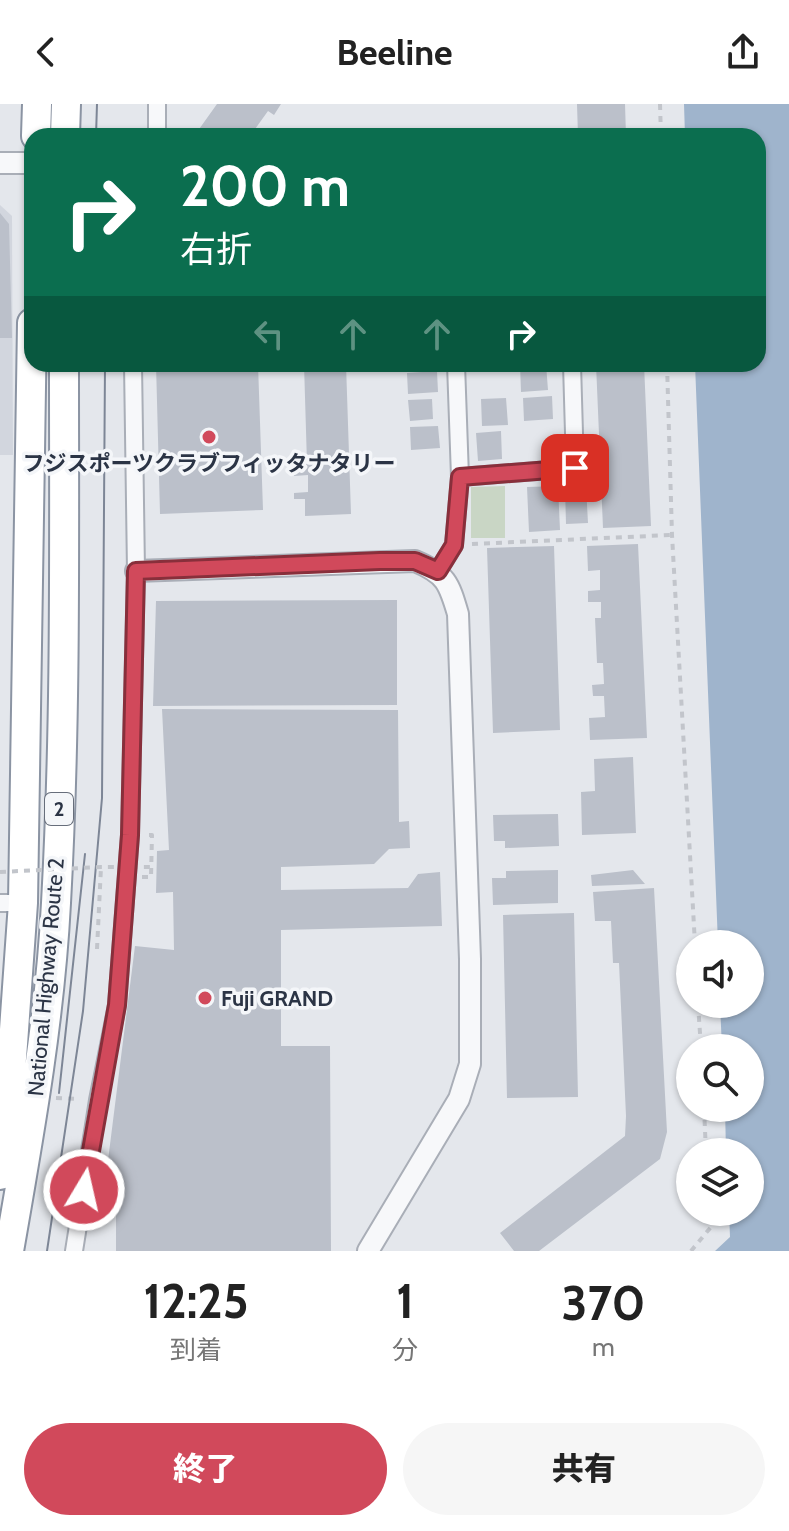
<!DOCTYPE html>
<html lang="ja">
<head>
<meta charset="utf-8">
<style>
	body { margin:0; font-family:Cabin,"Noto Sans JP",sans-serif; background:#f6f6f6; color:#222; height:100vh; display:flex; flex-direction:column; font-size:30px; white-space:nowrap }
	* { box-sizing:border-box; margin:0 }
	p { font-size:26px; color:#767676 }
	.icon { flex:none; width:44px; height:44px; fill:none; stroke:currentColor; stroke-width:2; stroke-linecap:round; stroke-linejoin:round }
	.map { position:relative; height:1147px; overflow:hidden }
	.sheet { display:flex; flex-direction:column; background:#fff; flex:1 }
	.sheet>* { flex:none }
	.guide { position:absolute; left:24px; top:24px; width:742px; height:244px; border-radius:24px; box-shadow:0 2px 6px #0004; background:#0b6e4f; color:#fff; overflow:hidden }
	.controls { position:absolute; left:676px; top:826px; display:grid; gap:16px }
	.controls a { display:grid; place-items:center; width:88px; height:88px; border-radius:50%; background:#fff; box-shadow:0 2px 6px #0004; font-size:40px }
	.pin { position:absolute; display:grid; place-items:center; width:68px; height:68px; color:#fff; margin:-34px; border-radius:16px; box-shadow:0 4px 12px #0006 }
	.me { position:absolute; width:88px; margin:-44px; rotate:9deg; stroke-linejoin:round; filter:drop-shadow(0 0 6px #0008) }
	.turn { display:flex; align-items:center; gap:28px; height:168px; padding:0 24px; font-size:36px }
	.turn .icon { width:104px; height:104px; stroke-width:2.5 }
	.turn b { display:block; font-size:56px; line-height:68px }
	.lanes { display:flex; align-items:center; height:76px; padding:0 24px; background:#0003; justify-content:center; gap:40px; direction:ltr }
	.lanes .off { opacity:.35 }
	.eta { display:flex; justify-content:space-evenly; align-items:center; height:136px; text-align:center }
	.eta b { font-size:48px; font-weight:800; line-height:56px }
	.action { display:flex; gap:16px; margin-top:auto; padding:16px 24px }
	.action a { flex:1; height:92px; border-radius:48px; background:#d1495b; color:#fff; font-size:32px; font-weight:800; line-height:92px; text-align:center }
	.action a+a { background:#f6f6f6; color:#222 }
	header { display:flex; justify-content:space-between; align-items:center; height:104px; padding:0 24px; background:#fff; font-size:36px; font-weight:800 }
	.map>svg:first-child { display:block }
	.built { fill:#d2d6de }
	.green { fill:#c9d6c5 }
	.water { fill:#9fb4cc }
	.building { fill:#bbc0ca }
	.lines { fill:none; stroke-linecap:round; stroke-linejoin:round }
	.minor-casing { stroke:#a9aeb7; stroke-width:20 }
	.tertiary-casing { stroke:#a9aeb7; stroke-width:24 }
	.trunk-casing { stroke:#8b94a3; stroke-width:32 }
	.path { stroke:#c2c5cb; stroke-width:4; stroke-dasharray:6 6; stroke-linecap:butt }
	.minor { stroke:#f7f8fa; stroke-width:16 }
	.tertiary { stroke:#f7f8fa; stroke-width:20 }
	.trunk { stroke:#fff; stroke-width:28 }
	.tram { stroke:#7d8696; stroke-width:2 }
	.path-bridge { stroke:#c2c5cb; stroke-width:4; stroke-dasharray:6 6; stroke-linecap:butt }
	.route-casing { stroke:#882f3b; stroke-width:20 }
	.route { stroke:#d1495b; stroke-width:14 }
	.poi-dot { fill:#d1495b; stroke:#f4f6f9; stroke-width:3 }
	.labels { text-anchor:middle; dominant-baseline:central; stroke-width:7; stroke-linejoin:round; paint-order:stroke }
	.shield { fill:#f4f6f9; stroke:#676e7b; stroke-width:2 }
	.shield-label { font-size:20px; font-weight:bold; fill:#2b3445 }
	.poi-label { font-size:22px; font-weight:bold; fill:#2b3445; stroke:#f4f6f9 }
	.street-label { font-size:22px; fill:#2b3445; stroke:#f4f6f9 }
</style>
</head>
<body>
<header><svg class="icon" aria-label="back" viewBox="0 0 24 24"><path d="M15 5l-7 7 7 7"/></svg>Beeline<svg class="icon" aria-label="share" viewBox="0 0 24 24"><path d="M12 15V3M7 8l5-5 5 5M5 13v7h14v-7"/></svg></header>
<div class="map">
<svg width="789" height="1147" viewBox="0 0 789 1147">
	<rect width="100%" height="100%" fill="#e4e7ec"/>
	<path class="built" d="M0,101L12,112L13,351H0Z"/>
	<path class="green" d="M505,382V434H471V383Z"/>
	<path class="water" d="M684,0H789V1147H715L730,1133L729,1108H750V1048H726L725,1004H750V944H722L720,900H750V840H718L695,260H758V32H685Z"/>
	<path class="building" d="M217,0H281L274,11L268,7L253,28L250,26L246,32H203L197,28Z
		M577,0H625L626,32H578Z
		M0,109L9,120L12,234H0Z
		M156,260H258L263,406L160,410Z
		M304,260H346L351,410L305,412V395H294V389L308,388V371L294,372V360H307Z
		M520,260H546L548,286L521,288Z
		M596,260H644L651,422L603,424Z
		M437,267L438,288L408,290L407,269Z
		M552,292L553,315L524,317L523,294Z
		M506,294L508,321L482,322L481,295Z
		M432,295L433,315L410,317L408,296Z
		M438,322L440,344L411,346L410,323Z
		M501,327L502,355L478,357L476,329Z
		M558,382L560,426L529,428L527,383Z
		M586,382L588,419L566,420L565,383Z
		M638,440L647,634L590,636L589,614L605,613L604,592H593L592,581L604,580L603,559H597L595,514H601V498H588V487L600,486V466L588,467L587,442Z
		M554,442L560,626L493,629L487,444Z
		M397,496V601L153,602L156,497Z
		M162,605L398,606L399,718L409,717L410,744L389,745L374,760L281,763V786L408,784L418,770L440,768L442,822L281,826V942H330L331,1147H116V1111L101,1112L135,842L174,846L173,788L156,789L157,747L169,746Z
		M633,653L636,729L582,731L581,688L595,687L594,655Z
		M558,710L559,742L505,744V737H494L493,711Z
		M558,766V799L493,801L492,774H506V767Z
		M633,766L645,780L592,782L591,771Z
		M654,784L667,1028L660,1055L539,1147H514L500,1129L625,1032L626,1012L619,859H613L611,817H595L593,788Z
		M574,809L578,993L507,994L503,811Z"/>
	<g class="lines">
		<defs>
			<path id="minor" d="M157,32V0
				M460,373L575,364L572,260
				M438,467L454,441L460,373L456,260
				M0,799H23
				M74,1147L98,996L117,901L130,731L136,467L133,260"/>
			<path id="tertiary" d="M0,59H32
				M136,467L415,457C446,470 449,479 458,510L470,855V960L459,995L368,1147"/>
			<path id="trunk" d="M36,32L37,0
				M65,32L66,0
				M0,1071L10,982L23,799L32,219
				M9,1147C29,1032 50,916 56,799C66,620 64,440 64,260"/>
		</defs>
		<use href="#minor" class="minor-casing"/>
		<use href="#tertiary" class="tertiary-casing"/>
		<use href="#trunk" class="trunk-casing"/>
		<path class="path" d="M660,0L661,32
			M667,260L672,431L695,840
			M472,440L671,431
			M142,773H151L152,731H148
			M97,845L101,763
			M698,900L701,944
			M56,994L80,995
			M704,1004L706,1048
			M691,1147L711,1123L710,1108"/>
		<use href="#minor" class="minor"/>
		<use href="#tertiary" class="tertiary"/>
		<use href="#trunk" class="trunk"/>
		<path class="tram" d="M96,32L97,0
			M59,989L85,750
			M47,1147L83,907L102,694L105,260"/>
		<path class="path-bridge" d="M0,768L101,763H152"/>
	</g>
	<g class="lines">
		<defs>
			<path id="route" d="M84,1086L117,901L130,731L136,467L380,457H415L438,467L454,441L460,373L575,364"/>
		</defs>
		<use href="#route" class="route-casing"/>
		<use href="#route" class="route"/>
	</g>
	<g class="poi-dot">
		<circle cx="209" cy="333" r="8"/>
		<circle cx="205" cy="894" r="8"/>
	</g>
	<g class="labels">
		<rect class="shield" x="45" y="689" width="28" height="32" rx="6"/>
		<g class="shield-label">
			<text x="59" y="705">2</text>
		</g>
		<g class="poi-label">
			<text x="209" y="359">フジスポーツクラブフィッタナタリー</text>
			<text x="221" y="894" text-anchor="start">Fuji GRAND</text>
		</g>
		<g class="street-label">
			<text transform="translate(46 873) rotate(-85)">National Highway Route 2</text>
		</g>
	</g>
</svg>
<div class="controls">
<a><svg class="icon" aria-label="sound" viewBox="0 0 24 24"><path d="M4 9h4l5-4v14l-5-4H4zM17 9q2 3 0 6"/></svg></a>
<a><svg class="icon" aria-label="search" viewBox="0 0 24 24"><circle cx="10" cy="10" r="6"/><path d="M15 15l6 6"/></svg></a>
<a><svg class="icon" aria-label="layers" viewBox="0 0 24 24"><path d="M12 4l9 5-9 5-9-5zM3 14l9 5 9-5"/></svg></a>
</div>
<div class="pin" style="left:575px;top:364px;background:#d93025"><svg class="icon" aria-label="arrive" viewBox="0 0 24 24"><path d="M6 21V4h12l-3 4 3 4H6"/></svg></div>
<svg class="me" style="left:84px;top:1086px" viewBox="-20 -20 40 40"><circle r="17" fill="#d1495b" stroke="#fff" stroke-width="3"/><path d="M0-11L8 9 0 5-8 9z" fill="#fff"/></svg>
<div class="guide">
<div class="turn"><svg class="icon" aria-label="right" viewBox="0 0 24 24"><path d="M7 20v-9h11M14 6l5 5-5 5"/></svg><div><b>200 m</b>右折</div></div>
<div class="lanes"><svg class="icon off" aria-label="left" viewBox="0 0 24 24"><path d="M17 20v-9H6M10 6l-5 5 5 5"/></svg><svg class="icon off" aria-label="ahead" viewBox="0 0 24 24"><path d="M12 20V5M6 11l6-6 6 6"/></svg><svg class="icon off" aria-label="ahead" viewBox="0 0 24 24"><path d="M12 20V5M6 11l6-6 6 6"/></svg><svg class="icon" aria-label="right" viewBox="0 0 24 24"><path d="M7 20v-9h11M14 6l5 5-5 5"/></svg></div>
</div>
</div>
<section class="sheet">
<div class="eta">
<div><b>12:25</b><p>到着</p></div>
<div><b>1</b><p>分</p></div>
<div><b>370</b><p>m</p></div>
</div>
<div class="action"><a>終了</a><a>共有</a></div>
</section>
</body>
</html>
